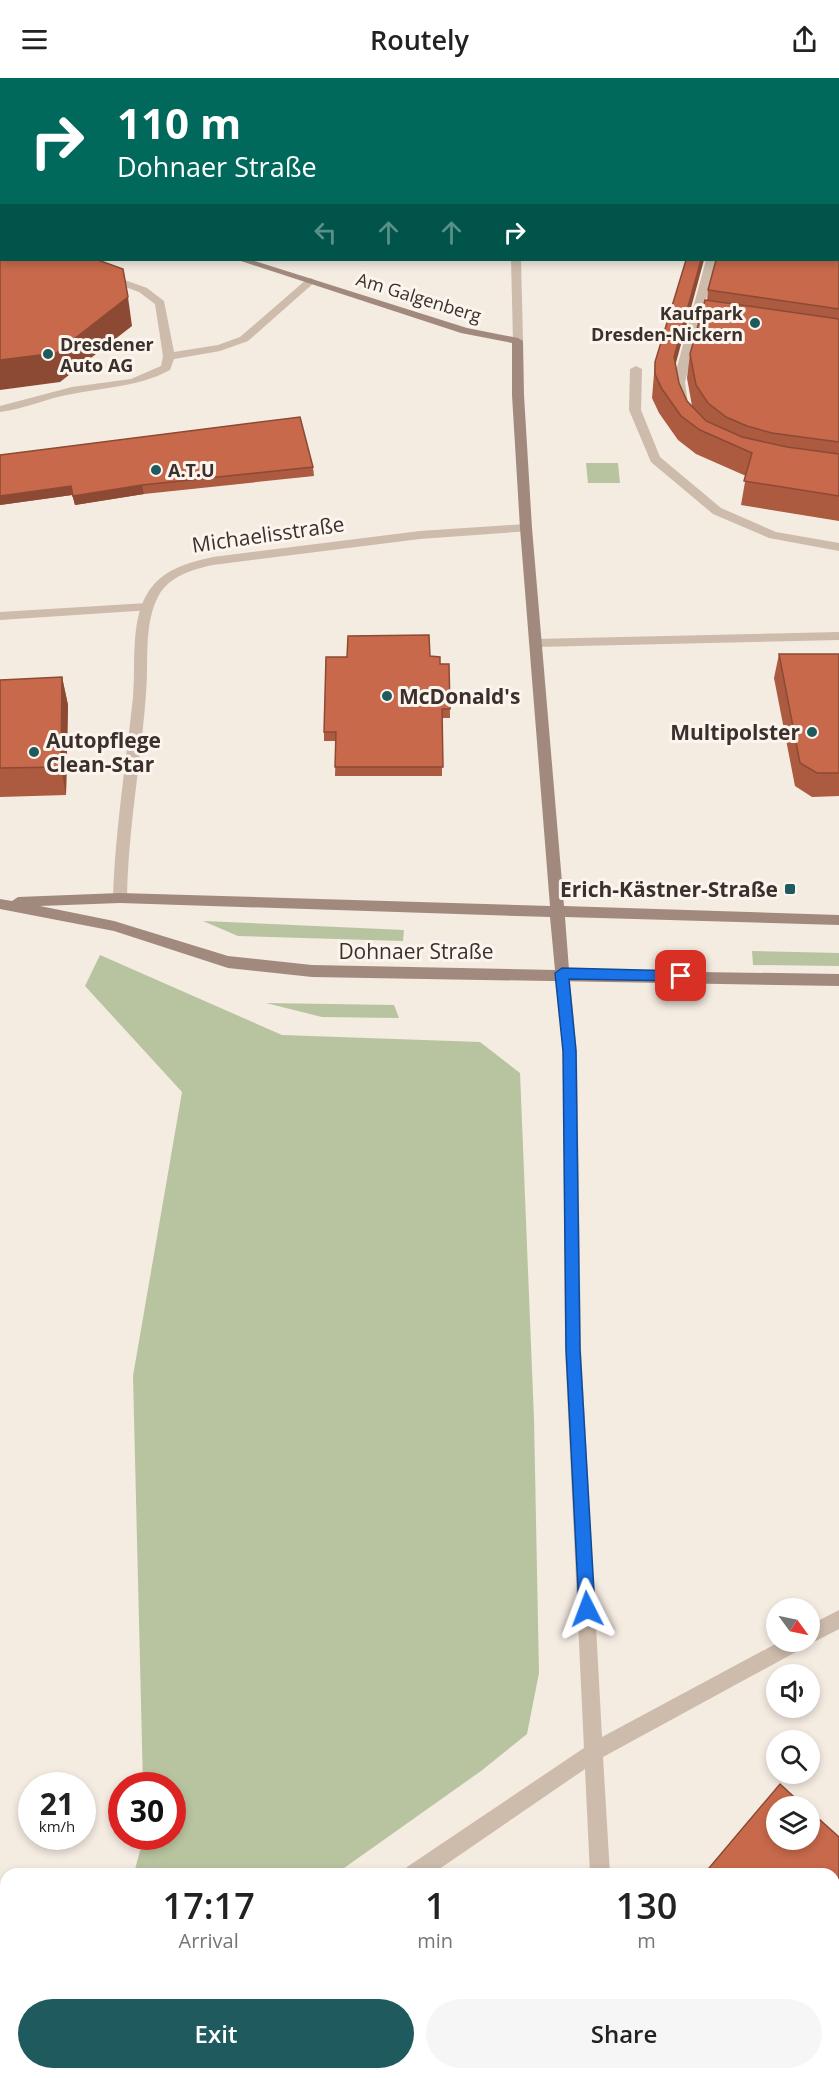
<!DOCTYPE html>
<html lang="en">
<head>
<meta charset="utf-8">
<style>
	body { margin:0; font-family:"Open Sans",sans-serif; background:#f6f6f6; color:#222; height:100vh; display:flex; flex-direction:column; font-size:22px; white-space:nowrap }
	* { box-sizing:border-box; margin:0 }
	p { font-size:20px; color:#767676 }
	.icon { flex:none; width:33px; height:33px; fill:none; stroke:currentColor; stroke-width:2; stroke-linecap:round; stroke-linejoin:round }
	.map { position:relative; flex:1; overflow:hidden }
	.panel { position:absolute; left:0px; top:1790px; width:840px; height:212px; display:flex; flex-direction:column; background:#fff; border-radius:18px 18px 0 0; box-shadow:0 3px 9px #0003 }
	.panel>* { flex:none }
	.hud { position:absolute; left:0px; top:0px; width:840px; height:183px; box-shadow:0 3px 9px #0003; background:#00695c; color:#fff; overflow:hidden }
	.needle { width:39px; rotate:123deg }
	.buttons { position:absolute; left:766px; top:1520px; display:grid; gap:12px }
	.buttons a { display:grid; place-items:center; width:54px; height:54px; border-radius:50%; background:#fff; box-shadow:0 3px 9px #0003; font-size:30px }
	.speed { position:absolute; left:18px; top:1694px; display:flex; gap:12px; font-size:30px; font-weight:700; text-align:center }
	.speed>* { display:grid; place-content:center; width:78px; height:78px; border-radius:50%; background:#fff; box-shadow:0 3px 9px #0003; line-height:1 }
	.speed small { font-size:15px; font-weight:400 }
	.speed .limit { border:9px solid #d22; background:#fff; color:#111 }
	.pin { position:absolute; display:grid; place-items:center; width:51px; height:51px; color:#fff; margin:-26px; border-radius:12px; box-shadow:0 3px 9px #0006 }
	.me { position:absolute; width:66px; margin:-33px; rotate:357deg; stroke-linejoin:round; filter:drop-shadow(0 0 4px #0008) }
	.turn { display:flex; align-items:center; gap:21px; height:126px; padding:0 18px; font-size:27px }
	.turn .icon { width:78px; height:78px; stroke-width:2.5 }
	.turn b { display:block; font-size:42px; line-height:51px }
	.lanes { display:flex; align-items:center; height:57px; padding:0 18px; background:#0003; justify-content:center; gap:30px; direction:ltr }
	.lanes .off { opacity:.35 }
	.eta { display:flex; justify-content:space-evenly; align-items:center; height:102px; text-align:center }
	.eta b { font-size:36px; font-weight:600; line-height:42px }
	.primary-button { display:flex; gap:12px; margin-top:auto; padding:12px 18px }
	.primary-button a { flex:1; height:69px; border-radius:36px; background:#1f5a5e; color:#fff; font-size:24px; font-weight:600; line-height:69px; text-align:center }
	.primary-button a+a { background:#f6f6f6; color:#222 }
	header { display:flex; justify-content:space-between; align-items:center; height:78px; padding:0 18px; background:#fff; font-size:27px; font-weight:600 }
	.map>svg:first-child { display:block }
	.green { fill:#b8c4a0 }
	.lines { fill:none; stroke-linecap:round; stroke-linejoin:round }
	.service { fill:#cdbbac; fill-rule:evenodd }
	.minor { fill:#cdbbac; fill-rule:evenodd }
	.tertiary { fill:#cdbbac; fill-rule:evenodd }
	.secondary { fill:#a18a7d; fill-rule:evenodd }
	.wall { fill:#ac5a40 }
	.shaded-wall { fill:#8c4a34 }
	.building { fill:#c8694b; stroke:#8c4a34; stroke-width:1.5 }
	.route { fill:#1a73e8; stroke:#114b97; stroke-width:1.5 }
	.poi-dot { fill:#1f5a5e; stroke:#fbf5ee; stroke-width:2 }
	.labels { text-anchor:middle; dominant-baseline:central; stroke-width:6; stroke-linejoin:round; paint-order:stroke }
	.far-street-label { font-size:18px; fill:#3b302b; stroke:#fbf5ee }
	.far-poi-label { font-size:18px; font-weight:bold; fill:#3b302b; stroke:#fbf5ee; text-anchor:start }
	.street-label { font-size:21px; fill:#3b302b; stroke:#fbf5ee }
	.poi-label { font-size:21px; font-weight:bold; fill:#3b302b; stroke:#fbf5ee; text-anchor:start }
</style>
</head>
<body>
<header><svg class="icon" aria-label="menu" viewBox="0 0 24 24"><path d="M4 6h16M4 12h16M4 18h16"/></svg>Routely<svg class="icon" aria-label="share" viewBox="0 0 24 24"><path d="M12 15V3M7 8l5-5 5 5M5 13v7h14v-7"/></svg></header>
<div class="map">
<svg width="839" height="2000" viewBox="0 0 839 2000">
	<rect width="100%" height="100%" fill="#f4ebe1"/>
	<path class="green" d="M586,385H618L620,405H588Z
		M203,843L404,852L403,863L238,858Z
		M752,873L839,875V888L753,887Z
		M100,877L282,957L480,964L520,995L534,1341L539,1595L527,1656L481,1693L337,1795H134L144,1758H172V1707H143L133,1298L182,1014L85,908Z
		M266,925L394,927L399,940L322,939Z
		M834,1943L839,1947V2000H663V1995H834Z"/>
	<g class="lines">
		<path class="service" d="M134,0H146L133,2Z
			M0,6H2V12H0Z
			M2,32V40H0V33Z
			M706,182H716L685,304L688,325L682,328L676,325L673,304Z
			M108,196L147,210L164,223L174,274L218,267L240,259L307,201L311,200L316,203L248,263L220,273L174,281L170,292C138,309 106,309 72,316C47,320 25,331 0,334V328L72,309L131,301L161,288L163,278L155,226L139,214L104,201L103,199Z
			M636,288L642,291L641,332L660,379L721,430L776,454L839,465V473L769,460L713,436L651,384L629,332L630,291Z
			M147,525L151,526L153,529L151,532L0,542V534Z
			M839,554V562L535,569L529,565L535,561Z"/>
		<path class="minor" d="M526,446L530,447V453L420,461L213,487C193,491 170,498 159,517C143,545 149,585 146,616C141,684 128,751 127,820L120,825L115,824L113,820C115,753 126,686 133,619C136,586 130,545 147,516C162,491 187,485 213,479L420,453Z
			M562,889L567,891L569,895L577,973L581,1271L602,1659L781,1563H810V1547L839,1532V1551L816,1563L807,1565L805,1569L603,1679L610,1796H590L585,1691L432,1796H405L407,1789L584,1670L565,1271L563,973L555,895L557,891Z
			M86,1995H113L111,2000H84Z
			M600,1995H620L621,2000H601Z"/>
		<path class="tertiary" d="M537,0H547L536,2Z
			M511,182H521L523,263L518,266L513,263Z"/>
		<path class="secondary" d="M0,83H2V90H0Z
			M238,182H252L467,250L518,260L523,263L524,317L532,450L564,828L839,837V847L565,839L569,892L839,896V908L312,899L228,890L114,853L0,831V821L12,823L18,819L120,815L550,828L520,450L512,317V265L461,255ZM120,825L550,839L555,892L312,887L228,878L114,843L40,828Z"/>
	</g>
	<path class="wall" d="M292,0H449L447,2H291Z
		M839,0V443L741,427L746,398L696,376L678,362L659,335L652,320L655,284L675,287L679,305L687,323L692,328L687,300L690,276L707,223L708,212Z
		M0,377L313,389L314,398L144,416L75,427L72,417L0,427Z
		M779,576H839V718L812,719L795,708L774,600Z
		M430,578L440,586H449L450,640H442V698H335L336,663H324V654Z
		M62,599L68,627L66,717L0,719V602Z
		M839,1759V1950L834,1945V1796Z"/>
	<path class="shaded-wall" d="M391,0H406V2H389Z
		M425,0H449L447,2H425Z
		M701,182H704L671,303L674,279Z
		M128,219L132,248L60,304L0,312V282Z
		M142,407L144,416L75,427L73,418Z
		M71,408L72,417L0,427V418Z
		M62,599L68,627L66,717L61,689Z"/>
	<path class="building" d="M292,0H391L389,2H291Z
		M639,0H839V231L708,212L716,182H838V2H638Z
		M2,167V182H98L123,191L128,219L56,275L0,282V168Z
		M686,182H701L674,279L679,305L687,323L706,343L742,359L787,369L839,376V418L744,403L752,375L700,352L681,338L662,311L655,296V284Z
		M705,222L839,241V364L772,355L747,348L726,339L708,325L696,307L690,276Z
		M300,339L313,389L142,407L73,418L71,408L0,418V377Z
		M429,557L430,578L440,579V586H449L450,631H442L443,689H335L336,654H324L326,579H347L348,558Z
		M779,576H839V695H817L800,685Z
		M62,599L61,689L0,690V602Z
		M780,1706L804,1728H777V1761H810V1733L839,1759V1928L834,1923V1796H704Z"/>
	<path class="route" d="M562,890L681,893L688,898L681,903L569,901L576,973L580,1271L595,1531L592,1536L587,1538L581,1536L579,1531L566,1271L563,973L555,895Z"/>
	<g class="poi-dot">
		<circle cx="755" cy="245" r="6"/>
		<circle cx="48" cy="276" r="6"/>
		<circle cx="156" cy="392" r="6"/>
		<circle cx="387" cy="618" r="6"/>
		<circle cx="812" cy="654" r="6"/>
		<circle cx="34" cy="674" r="6"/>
		<rect x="784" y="805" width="12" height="12" rx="3"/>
	</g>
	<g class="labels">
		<g class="far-street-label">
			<text transform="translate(419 219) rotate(17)">Am Galgenberg</text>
		</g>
		<g class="far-poi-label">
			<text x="743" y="235" text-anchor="end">Kaufpark<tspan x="743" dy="21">Dresden-Nickern</tspan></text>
			<text x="60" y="266">Dresdener<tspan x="60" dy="21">Auto AG</tspan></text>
			<text x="168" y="392">A.T.U</text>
		</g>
		<g class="street-label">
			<text transform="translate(268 456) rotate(-8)">Michaelisstraße</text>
			<text x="416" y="873">Dohnaer Straße</text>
		</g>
		<g class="poi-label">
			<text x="399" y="618">McDonald's</text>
			<text x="800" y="654" text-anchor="end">Multipolster</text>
			<text x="46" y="662">Autopflege<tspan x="46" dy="24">Clean-Star</tspan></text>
			<text x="778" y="811" text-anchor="end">Erich-Kästner-Straße</text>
		</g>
	</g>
</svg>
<div class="buttons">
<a><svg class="needle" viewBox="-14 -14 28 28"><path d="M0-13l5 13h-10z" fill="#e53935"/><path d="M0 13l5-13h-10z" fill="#767676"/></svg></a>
<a><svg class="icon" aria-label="sound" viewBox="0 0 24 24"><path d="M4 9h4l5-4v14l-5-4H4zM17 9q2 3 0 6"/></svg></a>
<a><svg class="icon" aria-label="search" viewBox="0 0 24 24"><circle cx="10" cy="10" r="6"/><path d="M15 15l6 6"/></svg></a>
<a><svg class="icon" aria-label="layers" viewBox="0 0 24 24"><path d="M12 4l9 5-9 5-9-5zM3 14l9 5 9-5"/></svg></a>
</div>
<div class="speed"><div>21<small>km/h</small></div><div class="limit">30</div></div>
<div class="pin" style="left:681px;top:898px;background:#d93025"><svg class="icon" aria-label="arrive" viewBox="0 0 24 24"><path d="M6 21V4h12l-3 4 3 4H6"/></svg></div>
<svg class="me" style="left:587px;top:1531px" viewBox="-20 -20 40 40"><path d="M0-17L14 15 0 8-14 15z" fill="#1a73e8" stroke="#fff" stroke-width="4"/></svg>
<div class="hud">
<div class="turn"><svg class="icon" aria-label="right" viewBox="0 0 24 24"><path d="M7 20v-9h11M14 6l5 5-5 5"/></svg><div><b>110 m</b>Dohnaer Straße</div></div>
<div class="lanes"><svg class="icon off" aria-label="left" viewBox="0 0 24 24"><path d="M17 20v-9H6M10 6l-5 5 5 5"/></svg><svg class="icon off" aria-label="ahead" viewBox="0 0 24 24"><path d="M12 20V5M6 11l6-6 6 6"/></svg><svg class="icon off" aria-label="ahead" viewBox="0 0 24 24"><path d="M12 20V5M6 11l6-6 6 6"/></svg><svg class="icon" aria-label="right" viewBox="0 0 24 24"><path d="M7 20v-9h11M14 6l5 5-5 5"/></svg></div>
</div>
<section class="panel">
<div class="eta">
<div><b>17:17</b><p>Arrival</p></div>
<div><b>1</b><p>min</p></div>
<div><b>130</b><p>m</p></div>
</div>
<div class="primary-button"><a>Exit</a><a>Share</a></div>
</section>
</div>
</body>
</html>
